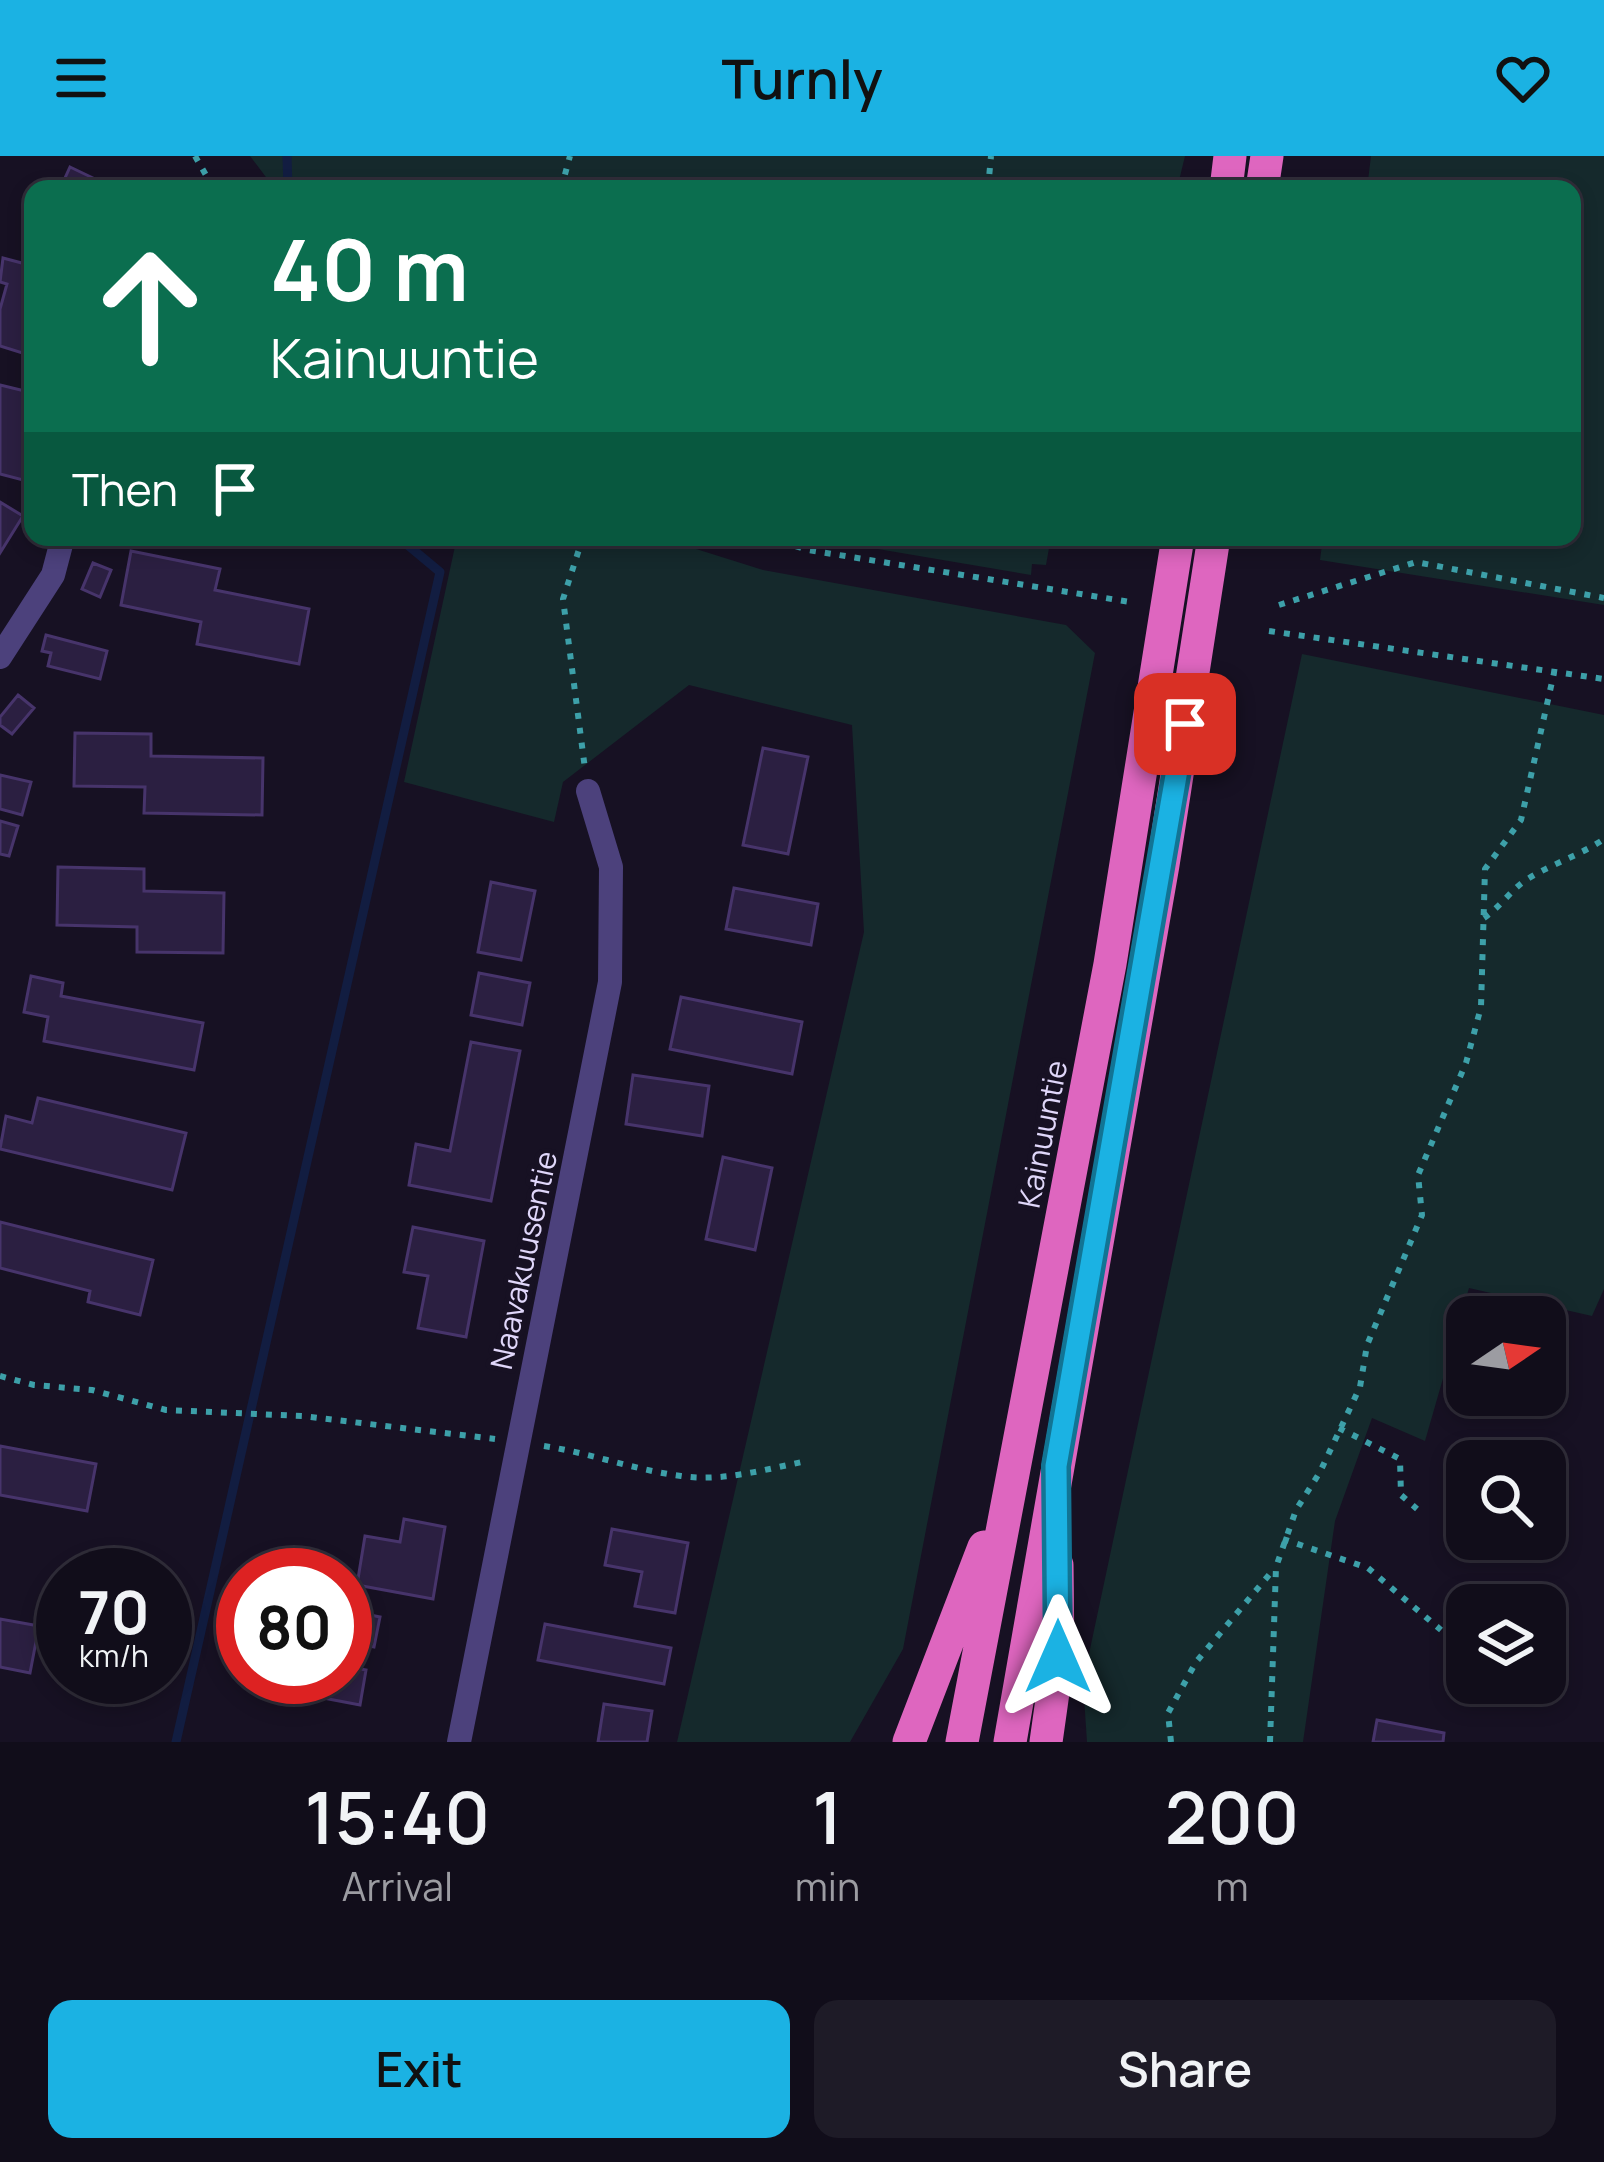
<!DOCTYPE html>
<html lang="en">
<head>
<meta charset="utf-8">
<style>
	body { margin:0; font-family:Manrope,sans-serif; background:#1e1b27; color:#f1f3f6; height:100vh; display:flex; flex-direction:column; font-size:45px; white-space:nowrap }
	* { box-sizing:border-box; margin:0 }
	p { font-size:39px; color:#9c9ca2 }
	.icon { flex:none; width:66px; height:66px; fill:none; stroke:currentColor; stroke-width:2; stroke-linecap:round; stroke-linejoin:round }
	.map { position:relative; height:1586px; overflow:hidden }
	.drawer { display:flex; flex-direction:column; background:#110d1a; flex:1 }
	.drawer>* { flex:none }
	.guide { position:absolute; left:24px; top:24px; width:1557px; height:366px; border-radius:24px; box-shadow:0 6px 18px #0003,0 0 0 3px #302d39; background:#0b6e4f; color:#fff; overflow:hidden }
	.needle { width:78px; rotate:77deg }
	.controls { position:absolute; left:1446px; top:1140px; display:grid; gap:24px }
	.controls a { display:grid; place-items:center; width:120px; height:120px; border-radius:24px; background:#110d1a; box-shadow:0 6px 18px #0003,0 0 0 3px #302d39; font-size:60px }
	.speed { position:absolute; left:36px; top:1392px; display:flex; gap:24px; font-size:60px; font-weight:700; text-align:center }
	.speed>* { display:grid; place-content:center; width:156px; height:156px; border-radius:50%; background:#110d1a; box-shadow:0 6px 18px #0003,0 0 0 3px #302d39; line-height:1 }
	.speed small { font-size:30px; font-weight:400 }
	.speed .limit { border:18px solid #d22; background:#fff; color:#111 }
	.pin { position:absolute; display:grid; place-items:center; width:102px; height:102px; color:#fff; margin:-51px; border-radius:24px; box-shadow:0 6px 18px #0006 }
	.me { position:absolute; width:132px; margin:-66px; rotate:0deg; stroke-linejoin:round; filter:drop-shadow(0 0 9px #0008) }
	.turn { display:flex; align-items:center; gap:42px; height:252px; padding:0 48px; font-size:54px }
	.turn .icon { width:156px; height:156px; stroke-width:2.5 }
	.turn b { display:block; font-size:84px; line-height:102px }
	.then { display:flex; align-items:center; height:114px; padding:0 48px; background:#0003; gap:24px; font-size:45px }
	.eta { display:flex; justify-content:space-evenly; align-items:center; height:204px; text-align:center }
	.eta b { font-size:72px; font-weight:600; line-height:84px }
	.primary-button { display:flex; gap:24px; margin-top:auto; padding:24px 48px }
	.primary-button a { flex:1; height:138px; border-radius:24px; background:#1bb2e3; color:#111; font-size:48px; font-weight:600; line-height:138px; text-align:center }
	.primary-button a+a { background:#1e1b27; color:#f1f3f6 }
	header { display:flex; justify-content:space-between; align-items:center; height:156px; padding:0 48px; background:#1bb2e3; color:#111; font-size:54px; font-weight:600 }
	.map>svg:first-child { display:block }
	.green { fill:#15292c }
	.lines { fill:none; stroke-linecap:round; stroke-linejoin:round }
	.stream { stroke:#121d41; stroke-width:9 }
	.building { fill:#2b1f41; stroke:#47346b; stroke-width:3 }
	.path { stroke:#3da0a9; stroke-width:6; stroke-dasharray:6 9; stroke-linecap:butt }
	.minor { stroke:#4c417c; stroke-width:24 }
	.trunk { stroke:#de66bf; stroke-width:33 }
	.route-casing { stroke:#127494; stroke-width:30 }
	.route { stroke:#1bb2e3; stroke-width:21 }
	.labels { text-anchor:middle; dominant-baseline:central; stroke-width:10; stroke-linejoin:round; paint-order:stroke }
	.street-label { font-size:30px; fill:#e0d7fa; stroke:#171123 }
</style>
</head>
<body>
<header><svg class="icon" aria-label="menu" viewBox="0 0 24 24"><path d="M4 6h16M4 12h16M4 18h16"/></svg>Turnly<svg class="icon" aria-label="heart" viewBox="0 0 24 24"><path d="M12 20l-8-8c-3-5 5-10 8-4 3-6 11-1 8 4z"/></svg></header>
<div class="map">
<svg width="1604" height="1586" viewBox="0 0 1604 1586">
	<rect width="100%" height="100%" fill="#171123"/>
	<path class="green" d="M250,0H1185L1177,33H275Z
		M1371,0H1604V449L1320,404L1323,381H1572V33H1367Z
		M457,381H658L763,414L1066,469L1095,497L903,1493L850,1586H677L864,776L852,569L689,529L563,626L554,666L404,626Z
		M807,381H1051L1046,409L1032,408L1031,419Z
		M1302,498L1604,559V1133L1592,1160L1469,1132L1425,1285L1372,1262L1335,1365L1303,1586H1087L1083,1526Z"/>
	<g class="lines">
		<path class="stream" d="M287,0L288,33
			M176,1586L440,416L398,381"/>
	</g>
	<path class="building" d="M70,11L116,33H60Z
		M3,102L33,110L32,200L0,190V153L7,128L0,126Z
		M0,229L33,237V286L23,324L0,318Z
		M0,346L23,360L0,397Z
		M131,395L220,413L215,434L309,453L299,508L197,488L201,466L121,449Z
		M93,407L111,414L100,441L82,433Z
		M46,479L107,495L100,523L48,510L51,497L42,495Z
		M18,539L34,552L12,578L0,569V561Z
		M75,577L151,578V600L263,602L262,659L144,657L145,631L74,630Z
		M763,592L808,601L788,698L743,689Z
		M0,619L31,626L22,659L0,653Z
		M0,665L18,670L9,700L0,698Z
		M58,711L144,713V735L224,737L223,797L137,796V771L57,769Z
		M491,726L535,735L521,804L478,796Z
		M734,732L818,748L811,789L726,773Z
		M479,817L530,827L522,869L471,859Z
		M31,820L63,827L61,840L203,867L194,914L44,885L48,861L24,856Z
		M681,841L802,866L792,918L670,893Z
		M471,886L520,895L491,1045L409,1029L416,988L450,995Z
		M633,919L709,930L702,980L626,968Z
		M38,942L186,977L172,1034L0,993L6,960L32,967Z
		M723,1001L772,1012L755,1094L706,1083Z
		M0,1066L153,1104L140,1159L88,1146L90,1135L0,1112Z
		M413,1071L484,1085L466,1181L418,1172L428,1120L404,1116Z
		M0,1290L96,1308L87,1355L0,1339Z
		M404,1363L445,1371L433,1443L357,1429L365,1380L400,1386Z
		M612,1373L688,1387L675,1457L635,1450L642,1416L605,1409Z
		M345,1454L380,1461L374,1491L345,1485Z
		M0,1463L39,1470L30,1517L0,1511Z
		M545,1468L671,1492L664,1528L538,1504Z
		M345,1510L366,1514L360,1549L313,1540L317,1521H345Z
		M604,1548L652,1555L647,1586H598Z
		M1377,1564L1444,1577L1443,1586H1373Z"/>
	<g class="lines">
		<path class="path" d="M195,0L214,33
			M561,33L570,0
			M988,33L991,0
			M583,381L563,443L585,613
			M767,381L808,394L1130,446
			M1279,449L1416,406L1604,442
			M1269,475L1604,523
			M1484,762C1500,751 1513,732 1526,724C1551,708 1579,700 1604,683
			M0,1220L34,1229L92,1234L166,1254L302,1260L495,1283
			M1339,1272L1400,1303L1401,1339L1417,1353
			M544,1290C590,1297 635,1314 681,1320C721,1326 763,1314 802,1306
			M1283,1383L1368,1412L1441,1474
			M1171,1586L1168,1557L1196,1506L1274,1413
			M1270,1586L1276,1411L1296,1354L1320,1316L1360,1231L1367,1189L1422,1059L1418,1019L1466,907L1481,851L1485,713L1521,664L1554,517"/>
		<path class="minor" d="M0,501L53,419L63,381
			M459,1586L610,826L611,711L588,635"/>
		<path class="trunk" d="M1226,33L1230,0
			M1262,33L1267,0
			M909,1586L984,1391
			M962,1586L1110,808L1178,381
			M1010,1586L1163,709L1214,381
			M1046,1586L1058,1501L1057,1409"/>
	</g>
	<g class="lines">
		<defs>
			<path id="route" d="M1058,1501L1056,1310L1185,568"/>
		</defs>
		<use href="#route" class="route-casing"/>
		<use href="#route" class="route"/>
	</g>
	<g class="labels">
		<g class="street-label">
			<text transform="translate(1042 978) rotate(-79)">Kainuuntie</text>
			<text transform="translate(523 1104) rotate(-78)">Naavakuusentie</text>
		</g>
	</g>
</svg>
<div class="controls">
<a><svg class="needle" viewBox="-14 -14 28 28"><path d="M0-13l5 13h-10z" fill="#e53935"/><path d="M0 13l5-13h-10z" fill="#9c9ca2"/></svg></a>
<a><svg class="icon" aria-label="search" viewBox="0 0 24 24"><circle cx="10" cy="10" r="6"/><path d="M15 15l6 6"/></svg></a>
<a><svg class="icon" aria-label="layers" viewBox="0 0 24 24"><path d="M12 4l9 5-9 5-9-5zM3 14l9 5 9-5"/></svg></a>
</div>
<div class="speed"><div>70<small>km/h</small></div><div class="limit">80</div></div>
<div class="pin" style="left:1185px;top:568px;background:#d93025"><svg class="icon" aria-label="arrive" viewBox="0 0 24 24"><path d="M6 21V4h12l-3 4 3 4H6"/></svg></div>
<svg class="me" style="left:1058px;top:1501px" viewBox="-20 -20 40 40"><path d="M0-17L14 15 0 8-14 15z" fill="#1bb2e3" stroke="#fff" stroke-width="4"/></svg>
<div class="guide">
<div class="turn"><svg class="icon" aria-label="ahead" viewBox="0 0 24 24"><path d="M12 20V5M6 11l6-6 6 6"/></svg><div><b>40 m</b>Kainuuntie</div></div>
<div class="then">Then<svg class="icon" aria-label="arrive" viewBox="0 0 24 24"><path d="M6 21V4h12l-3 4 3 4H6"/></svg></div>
</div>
</div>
<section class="drawer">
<div class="eta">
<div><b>15:40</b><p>Arrival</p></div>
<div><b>1</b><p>min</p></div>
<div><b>200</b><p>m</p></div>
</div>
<div class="primary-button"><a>Exit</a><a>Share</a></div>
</section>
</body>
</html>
